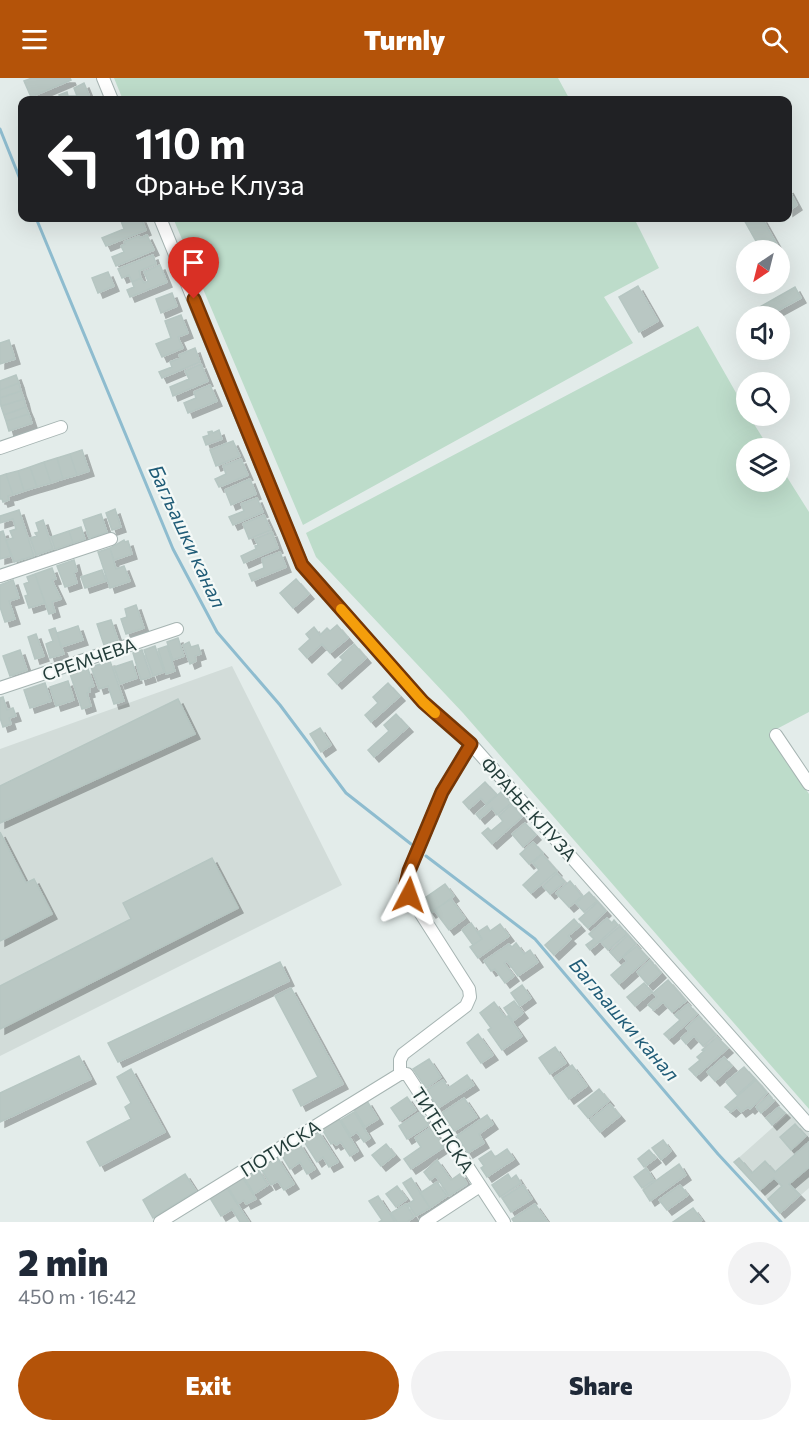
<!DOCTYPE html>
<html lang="en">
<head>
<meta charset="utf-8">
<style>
	body { margin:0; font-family:Commissioner,sans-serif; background:#f2f2f3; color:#1f2937; height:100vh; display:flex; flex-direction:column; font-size:22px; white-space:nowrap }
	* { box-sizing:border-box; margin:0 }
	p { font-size:20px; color:#747a83 }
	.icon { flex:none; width:33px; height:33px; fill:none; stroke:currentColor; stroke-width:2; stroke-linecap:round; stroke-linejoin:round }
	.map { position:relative; height:1144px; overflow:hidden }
	.side { display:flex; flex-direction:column; background:#fff; flex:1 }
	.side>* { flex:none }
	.guide { position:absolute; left:18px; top:18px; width:774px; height:126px; border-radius:12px; box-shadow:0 6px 24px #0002; background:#202124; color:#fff; overflow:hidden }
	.needle { width:39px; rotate:215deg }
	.buttons { position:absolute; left:736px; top:162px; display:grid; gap:12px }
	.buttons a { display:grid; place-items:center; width:54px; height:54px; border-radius:50%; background:#fff; box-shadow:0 6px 24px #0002; font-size:30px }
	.pin { position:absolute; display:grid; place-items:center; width:51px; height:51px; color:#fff; margin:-62px -26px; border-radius:50% 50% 50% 0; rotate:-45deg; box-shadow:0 0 6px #0007 }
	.pin .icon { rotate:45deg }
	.me { position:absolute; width:66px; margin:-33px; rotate:4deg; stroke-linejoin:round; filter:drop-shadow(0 0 4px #0008) }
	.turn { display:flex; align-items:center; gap:21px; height:126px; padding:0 18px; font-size:27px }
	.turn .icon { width:78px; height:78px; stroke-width:2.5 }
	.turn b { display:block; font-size:42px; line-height:51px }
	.round { display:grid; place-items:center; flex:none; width:63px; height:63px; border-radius:32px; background:#f2f2f3 }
	.summary { display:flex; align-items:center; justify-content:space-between; height:102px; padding:0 18px }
	h1 { font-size:36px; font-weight:800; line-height:45px }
	.button { display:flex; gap:12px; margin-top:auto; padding:12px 18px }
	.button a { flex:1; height:69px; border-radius:36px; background:#b45309; color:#fff; font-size:24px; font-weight:800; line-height:69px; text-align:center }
	.button a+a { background:#f2f2f3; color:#1f2937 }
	header { display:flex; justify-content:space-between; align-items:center; height:78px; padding:0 18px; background:#b45309; color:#fff; font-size:27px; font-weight:800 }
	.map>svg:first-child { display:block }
	.built { fill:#d2dcd9 }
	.green { fill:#bddcca }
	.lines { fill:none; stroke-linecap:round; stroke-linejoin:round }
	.stream { stroke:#8ebccf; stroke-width:3 }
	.building { fill:#b9c7c3; stroke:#b6c6c2; stroke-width:1.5; filter:url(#shadow) }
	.minor-casing { stroke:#a6b4b2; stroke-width:14 }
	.minor { stroke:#fff; stroke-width:12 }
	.route-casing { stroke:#753606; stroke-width:15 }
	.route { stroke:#b45309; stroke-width:10 }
	.slow { stroke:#f59e0b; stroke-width:10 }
	.labels { text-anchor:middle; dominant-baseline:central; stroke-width:4.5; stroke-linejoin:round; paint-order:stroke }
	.street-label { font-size:18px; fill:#243d3a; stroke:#f4f9f7 }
	.water-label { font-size:20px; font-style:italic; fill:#205c77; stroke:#f4f9f7 }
</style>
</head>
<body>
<header><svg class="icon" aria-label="menu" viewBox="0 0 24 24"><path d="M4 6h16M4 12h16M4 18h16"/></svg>Turnly<svg class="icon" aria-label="search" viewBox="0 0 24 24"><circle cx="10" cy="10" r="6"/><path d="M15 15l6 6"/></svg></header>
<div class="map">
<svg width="809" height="1144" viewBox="0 0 809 1144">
	<defs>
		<filter id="shadow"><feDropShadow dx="5" dy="5" stdDeviation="0" flood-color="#0004"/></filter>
	</defs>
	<rect width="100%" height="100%" fill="#e3ecea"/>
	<path class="built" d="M232,588L342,807L0,978V671Z
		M790,1034L809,1055V1110L780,1135L734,1084Z"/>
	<path class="green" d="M114,0H558L570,22H123Z
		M173,140H634L659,190L604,219L633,265L303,447Z
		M698,248L747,334V338H749L769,370H747V404H780V388L809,434V634L769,655L809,716V1031L463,635L316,479L306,455Z"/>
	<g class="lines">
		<path class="stream" d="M0,51L22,106
			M36,140L173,471L217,554L280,627L346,715L411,766
			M426,778L535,861L718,1076L781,1144"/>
	</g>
	<path class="building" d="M32,0H70L71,2L31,19L24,3Z
		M84,5L91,22H61L59,17L67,14L68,18H77L74,10Z
		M788,110L797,127L788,133Z
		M129,140H141L146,152L106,168L102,160L124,151L121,143Z
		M743,140H762L780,172H761Z
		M147,157L154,172L116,188L112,179L124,174L121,168L125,166L124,164L139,158L140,160Z
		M153,177L156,186L139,193L141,200L132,204L129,197L122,200L118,191Z
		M160,187L167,204L130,219L127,212L134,209L132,204L141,200L144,205L148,203L144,194Z
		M108,194L114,208L98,215L92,200Z
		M638,208L658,243L639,254L619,219Z
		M795,209L801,220L768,238H761L756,231Z
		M172,215L177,228L161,235L156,221Z
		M181,237L188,255L178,259L183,270L162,279L156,266L171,260L165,243Z
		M9,262L15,281L0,286V265Z
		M195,270L200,284L162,300L159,294L172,289L170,284L180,280L179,277Z
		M201,286L208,303L173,318L170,309L189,301L185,293Z
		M16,297L19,305L0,312V303Z
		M19,305L21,313L0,320V312Z
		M210,307L217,323L188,335L184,325L196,320L194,314Z
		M21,313L24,321L1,328L0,320Z
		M24,321L26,329L4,337L1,328Z
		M26,329L29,336L6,343L4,337Z
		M29,336L32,345L9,353L6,343Z
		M219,352L222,361L206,367L203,359L209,357L208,354L212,353L213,355Z
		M233,363L240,378L216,388L210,372Z
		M82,372L89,393L77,397L70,376Z
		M70,376L77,397L63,401L57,380Z
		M57,380L63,401L51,405L44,384Z
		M241,381L248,397L219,409L215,401L226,396L223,388Z
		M44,384L51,405L37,409L30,389Z
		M30,389L37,409L24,413L18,393Z
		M18,393L24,413L13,417L6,396Z
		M6,396L13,417L8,418L9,422L3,424L2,421H0V398Z
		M250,401L256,416L231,427L225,412Z
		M257,420L263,434L233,447L229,439L244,433L241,426Z
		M115,431L121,449L112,452L106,435Z
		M19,432L34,478L14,484L6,462L13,460L10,453L16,451L13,441L0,445V438Z
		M101,436L107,454L89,460L83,442Z
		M264,437L271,452L249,461L243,446Z
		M43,442L53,471L36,477L30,460L37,458L35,455L39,454L36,445Z
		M81,449L85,461L73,465L69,453Z
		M3,453L11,478L0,481V454Z
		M69,453L73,465L55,471L51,459Z
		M272,454L278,470L244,485L241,478L256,471L255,468L258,467L255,461Z
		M124,462L125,464L128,463L132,476L114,482L110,470Z
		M110,470L116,491L124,488L130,503L110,510L98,474Z
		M280,474L286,489L252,503L249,496L264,490L262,481Z
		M74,482L77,493L74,495L77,505L65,509L57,488Z
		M52,490L56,501L52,502L61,521L52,524L55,534L49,536L35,496Z
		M102,492L106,503L85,510L81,499Z
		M35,496L45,525L29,530L25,518L28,517L24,506L29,504L27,499Z
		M296,501L309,516L293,530L280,515Z
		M13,502L19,520L9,523L15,541L5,544L0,529V507Z
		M136,527L144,550L126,556L121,541L127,539L125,531Z
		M111,542L118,562L104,567L97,546Z
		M337,547L348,560L330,575L322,566L307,580L299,571L310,561L306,556L314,549L320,557L327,550L330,553Z
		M78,548L83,562L61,569L57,555Z
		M55,550L64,576L50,580L46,566L53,563L49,552Z
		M36,556L44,578L35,581L28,559Z
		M178,560L184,578L173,582L167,564Z
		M189,564L191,569L198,567L201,576L195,578L196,583L190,586L183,567Z
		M354,566L366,580L337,606L328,596L343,582L340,579Z
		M155,568L164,594L153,598L144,572Z
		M167,568L175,593L166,596L158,571Z
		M20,572L27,592L10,598L3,578Z
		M142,572L151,599L141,602L133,575Z
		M110,583L124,623L114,626L108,608L99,611L91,589Z
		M132,583L137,600L120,606L114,589Z
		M88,591L94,608L89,610L90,614L87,615L91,628L82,631L70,596Z
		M68,603L74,622L56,628L50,609Z
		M45,605L51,623L30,630L24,612Z
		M388,605L400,618L371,644L365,637L378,625L373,619Z
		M3,619L7,632L13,630L16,638L9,640L11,646L3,649L0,640V620Z
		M178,621L195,656L0,745V708Z
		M396,636L408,649L374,679L368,672L389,653L384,647Z
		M320,650L331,667L321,674L310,656Z
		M485,704L497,717L486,726L481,720L469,731L463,724Z
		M501,714L511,725L497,737L492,730L480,741L476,736Z
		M512,726L522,739L492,766L482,755L488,750L491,753L503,743L499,738Z
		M525,745L536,757L523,769L512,756Z
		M0,754L26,805L34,801L52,836L0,863Z
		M533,764L543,775L529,786L520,776Z
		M542,776L557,793L531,815L523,807L539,792L533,785Z
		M212,780L238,830L0,951V908L131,841L123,825Z
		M557,795L565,804L550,816L543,808Z
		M570,803L582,818L569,829L556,815Z
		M445,806L454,818L431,835L422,822Z
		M589,814L597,823L584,834L576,825Z
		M451,821L465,840L449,852L434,832Z
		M598,824L606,833L588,850L579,841Z
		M607,840L612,845L614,842L618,847L590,872L586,867L594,861L589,856Z
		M574,841L580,848L568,858L571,861L554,877L545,867Z
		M471,845L482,861L473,867L462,852Z
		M500,846L509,858L478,880L470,869L482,861L478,854L487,848L490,853Z
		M620,848L627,856L608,872L601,864Z
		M628,857L636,866L618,883L610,874Z
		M516,865L524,876L530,872L538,884L518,898L507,883L504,885L514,898L505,905L495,891L491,893L484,883L509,866L512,869Z
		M637,868L648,880L619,906L611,897L627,883L623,879Z
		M650,882L661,895L648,907L637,894Z
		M280,884L289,903L118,984L108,965Z
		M668,902L686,923L672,934L663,924L654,932L648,927L657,919L653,915Z
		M644,905L652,914L635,928L627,919Z
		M522,907L531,920L520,928L511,915Z
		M291,910L343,1006L301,1028L293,1012L318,999L275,918Z
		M514,923L523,935L513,943L504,930Z
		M494,924L505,939L508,938L522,958L502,972L488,952L491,950L480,935Z
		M688,926L697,936L669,961L664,956L680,942L675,937Z
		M699,938L716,957L703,968L694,958L686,966L681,960L689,953L686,950Z
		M478,956L493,977L481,985L467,965Z
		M717,959L728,970L696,998L689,991L700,982L697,979L704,973L702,972Z
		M555,969L566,985L550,996L539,980Z
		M79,978L91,1001L0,1044V1015Z
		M724,979L732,988L715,1003L707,994Z
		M429,981L441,999L426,1010L413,991Z
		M572,987L587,1008L569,1021L554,1000Z
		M744,989L755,1001L737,1017L726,1004Z
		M131,991L165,1054L100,1088L87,1064L131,1041L125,1029L131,1025L117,999Z
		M467,997L474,1007L438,1030L427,1012L443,1002L448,1010Z
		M756,1002L767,1015L750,1031L748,1029L741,1034L737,1029L731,1034L725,1029Z
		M599,1011L609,1023L588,1040L578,1028Z
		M769,1017L774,1023L761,1035L756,1029Z
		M407,1019L416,1032L400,1043L391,1030Z
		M464,1020L477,1039L454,1053L442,1035Z
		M367,1023L378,1041L365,1049L354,1031Z
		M610,1026L620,1038L600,1054L590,1042Z
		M779,1029L785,1035L772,1047L766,1040Z
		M354,1034L370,1060L364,1064L357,1054L351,1058L341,1042Z
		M420,1034L429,1047L407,1061L399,1048Z
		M487,1037L493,1046L479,1056L484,1065L468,1075L457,1058Z
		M339,1041L358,1073L350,1078L341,1064L336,1067L334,1064L331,1066L322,1051Z
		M795,1046L806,1058L791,1072L780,1059Z
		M431,1049L444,1069L411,1091L404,1081L421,1069L415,1060Z
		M318,1053L338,1084L329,1089L323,1079L317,1084L303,1062Z
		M663,1062L671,1073L661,1082L652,1070Z
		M809,1064V1089L789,1106L800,1117L780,1135L768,1121L782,1108L774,1100L760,1112L734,1084L739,1080L752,1095L765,1083L775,1094Z
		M299,1065L315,1091L307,1096L300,1084L290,1091L281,1076Z
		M386,1066L395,1077L381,1088L372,1077Z
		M507,1071L514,1081L487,1099L481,1090L484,1088L479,1081L491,1073L495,1079Z
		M649,1072L656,1080L644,1089L638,1081Z
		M277,1079L294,1106L284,1112L278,1103L271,1107L260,1089Z
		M437,1082L451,1102L461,1095L467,1106L449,1118L436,1098L430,1102L424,1094Z
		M679,1086L686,1097L650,1123L643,1112Z
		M646,1090L654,1102L642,1110L634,1099Z
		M258,1091L268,1107L254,1116L244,1099Z
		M185,1096L196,1113L153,1140L143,1122Z
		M508,1096L511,1101L516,1097L521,1105L500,1119L492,1107Z
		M243,1100L256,1121L246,1126L244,1122L238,1126L228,1109Z
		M411,1100L430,1130L416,1138L408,1126L414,1122L403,1105Z
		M437,1104L447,1118L430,1130L420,1115Z
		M523,1107L532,1121L511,1134L502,1120Z
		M680,1107L688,1117L667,1132L659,1122Z
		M397,1108L407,1121L396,1129L386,1116Z
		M227,1110L249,1144H240L232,1131L221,1138L210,1120Z
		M378,1118L395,1144H379L382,1142L369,1123Z
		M406,1126L414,1139L407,1144H397L391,1135Z
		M535,1126L547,1143L514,1144L512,1141Z
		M693,1130L702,1142L699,1144H673Z"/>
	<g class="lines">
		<defs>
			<path id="minor" d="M103,0L112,22
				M160,140L302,487L423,624L471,666L809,1047
				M0,370L61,349
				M0,498L111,461
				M0,610L177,551
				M776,657L809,706
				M471,666L442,714L409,793L406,806L409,817L469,911L470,919L466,928L403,976L400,982V996H407L504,1144
				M160,1144L400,996
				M425,1144L480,1108"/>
		</defs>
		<use href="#minor" class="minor-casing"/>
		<use href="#minor" class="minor"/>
	</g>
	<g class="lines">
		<defs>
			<path id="route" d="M194,221L302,487L423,624L471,666L442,714L409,793L406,806L409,817"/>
		</defs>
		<use href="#route" class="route-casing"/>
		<use href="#route" class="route"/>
		<path class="slow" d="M341,531L423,624L435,635"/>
	</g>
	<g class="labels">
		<g class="street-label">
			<text transform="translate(89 581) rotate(-19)">СРЕМЧЕВА</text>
			<text transform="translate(529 731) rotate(48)">ФРАЊЕ КЛУЗА</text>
			<text transform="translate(443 1052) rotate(57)">ТИТЕЛСКА</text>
			<text transform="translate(280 1070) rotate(-32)">ПОТИСКА</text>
		</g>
		<g class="water-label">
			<text transform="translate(188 458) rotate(65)">Багљашки канал</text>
			<text transform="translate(625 941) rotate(49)">Багљашки канал</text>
		</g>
	</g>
</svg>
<div class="buttons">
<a><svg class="needle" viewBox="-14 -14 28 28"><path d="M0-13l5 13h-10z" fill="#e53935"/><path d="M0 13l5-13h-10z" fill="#747a83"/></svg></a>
<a><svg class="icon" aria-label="sound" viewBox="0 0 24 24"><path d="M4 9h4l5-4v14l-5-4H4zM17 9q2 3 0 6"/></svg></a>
<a><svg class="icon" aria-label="search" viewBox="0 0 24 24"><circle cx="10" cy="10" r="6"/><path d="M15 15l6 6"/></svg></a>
<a><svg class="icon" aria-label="layers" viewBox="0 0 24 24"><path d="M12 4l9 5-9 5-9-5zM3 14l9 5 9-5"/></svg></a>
</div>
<div class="pin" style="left:194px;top:221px;background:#d93025"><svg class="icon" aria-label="arrive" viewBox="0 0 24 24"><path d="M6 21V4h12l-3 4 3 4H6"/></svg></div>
<svg class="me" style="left:409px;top:817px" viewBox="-20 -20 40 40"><path d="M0-17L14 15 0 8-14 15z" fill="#b45309" stroke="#fff" stroke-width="4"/></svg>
<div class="guide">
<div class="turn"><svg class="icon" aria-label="left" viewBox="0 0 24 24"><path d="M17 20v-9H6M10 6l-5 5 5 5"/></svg><div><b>110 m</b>Фрање Клуза</div></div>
</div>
</div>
<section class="side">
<div class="summary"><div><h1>2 min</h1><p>450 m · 16:42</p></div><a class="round"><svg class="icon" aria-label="close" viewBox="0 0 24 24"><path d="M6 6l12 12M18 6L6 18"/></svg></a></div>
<div class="button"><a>Exit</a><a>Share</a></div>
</section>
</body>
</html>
